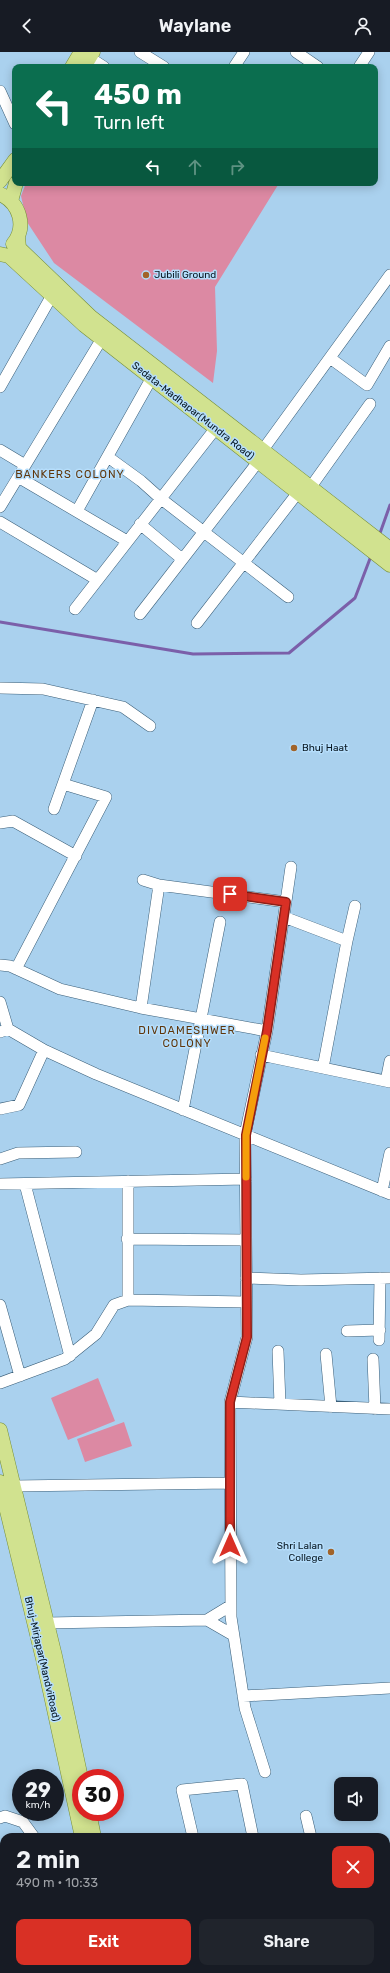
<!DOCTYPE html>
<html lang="en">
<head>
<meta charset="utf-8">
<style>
	body { margin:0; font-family:Rubik,sans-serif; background:#20242c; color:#f1f3f6; height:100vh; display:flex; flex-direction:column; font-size:15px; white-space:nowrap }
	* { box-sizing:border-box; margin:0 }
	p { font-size:13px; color:#9ea1a6 }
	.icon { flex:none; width:22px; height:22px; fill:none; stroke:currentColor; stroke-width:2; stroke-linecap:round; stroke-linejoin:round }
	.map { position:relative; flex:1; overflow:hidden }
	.details { position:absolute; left:0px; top:1781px; width:390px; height:140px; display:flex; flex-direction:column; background:#171b24; border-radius:12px 12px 0 0; box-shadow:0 2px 10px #0003 }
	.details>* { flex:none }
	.hud { position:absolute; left:12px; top:12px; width:366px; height:122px; border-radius:8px; box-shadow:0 2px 10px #0003; background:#0b6e4f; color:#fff; overflow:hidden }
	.tools { position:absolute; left:334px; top:1725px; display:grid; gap:8px }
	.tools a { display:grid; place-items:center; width:44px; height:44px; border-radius:8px; background:#171b24; box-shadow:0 2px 10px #0003; font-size:20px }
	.speed { position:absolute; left:12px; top:1717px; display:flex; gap:8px; font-size:20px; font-weight:700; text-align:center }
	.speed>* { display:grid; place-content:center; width:52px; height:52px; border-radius:50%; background:#171b24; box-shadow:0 2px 10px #0003; line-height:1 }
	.speed small { font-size:10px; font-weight:400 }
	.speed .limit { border:6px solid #d22; background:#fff; color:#111 }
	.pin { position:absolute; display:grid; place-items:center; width:34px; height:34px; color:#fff; margin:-17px; border-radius:8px; box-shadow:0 2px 6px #0006 }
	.me { position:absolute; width:44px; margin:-22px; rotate:0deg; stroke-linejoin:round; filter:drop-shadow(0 0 3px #0008) }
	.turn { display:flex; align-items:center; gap:14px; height:84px; padding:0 16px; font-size:18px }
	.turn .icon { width:52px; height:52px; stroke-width:2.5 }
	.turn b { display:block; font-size:28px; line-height:34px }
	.lanes { display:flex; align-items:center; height:38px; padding:0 16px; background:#0003; justify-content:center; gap:20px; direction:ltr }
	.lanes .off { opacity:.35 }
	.round { display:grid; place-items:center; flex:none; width:42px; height:42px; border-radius:8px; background:#20242c }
	.summary { display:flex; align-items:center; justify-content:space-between; height:68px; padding:0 16px }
	h1 { font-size:24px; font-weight:600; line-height:30px }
	.button { display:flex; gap:8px; margin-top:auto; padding:8px 16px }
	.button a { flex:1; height:46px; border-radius:8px; background:#d93025; color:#fff; font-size:16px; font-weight:600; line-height:46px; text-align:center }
	.button a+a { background:#20242c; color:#f1f3f6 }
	header { display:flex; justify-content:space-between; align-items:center; height:52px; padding:0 16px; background:#171b24; font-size:18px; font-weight:600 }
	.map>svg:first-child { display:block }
	.green { fill:#dc89a3 }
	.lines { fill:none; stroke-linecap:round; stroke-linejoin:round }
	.stream { stroke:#7b5fa9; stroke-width:3 }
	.minor-casing { stroke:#3b5f79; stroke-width:12 }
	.major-casing { stroke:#768e37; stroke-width:15 }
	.minor { stroke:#fff; stroke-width:11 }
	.major { stroke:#d1e28f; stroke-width:14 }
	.route-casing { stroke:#8d1f18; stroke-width:10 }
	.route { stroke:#d93025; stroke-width:7 }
	.slow { stroke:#f59e0b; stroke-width:7 }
	.poi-dot { fill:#a16329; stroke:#b6defc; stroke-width:1.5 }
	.labels { text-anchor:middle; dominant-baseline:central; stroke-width:3; stroke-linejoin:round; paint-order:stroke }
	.poi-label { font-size:10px; fill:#071620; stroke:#b6defc; text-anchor:start }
	.street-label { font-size:10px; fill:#071620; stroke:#b6defc }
	.neighbourhood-label { font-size:11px; letter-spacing:1px; fill:#5f360b; stroke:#b6defc }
</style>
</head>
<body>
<header><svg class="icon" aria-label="back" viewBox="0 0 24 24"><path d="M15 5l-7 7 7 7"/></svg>Waylane<svg class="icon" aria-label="person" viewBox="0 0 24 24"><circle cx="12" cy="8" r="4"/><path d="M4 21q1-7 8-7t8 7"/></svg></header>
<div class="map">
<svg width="390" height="1921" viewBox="0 0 390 1921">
	<rect width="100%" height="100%" fill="#aad1ee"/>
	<path class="green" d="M26,131H275L278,133L215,235L217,299L213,331L54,211L27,170L21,144Z
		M98,1326L115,1369L68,1388L51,1346Z
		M124,1370L132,1394L85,1410L77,1387Z"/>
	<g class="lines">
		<path class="stream" d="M379,484L390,453
			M0,570L193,602L289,601L355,546L371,504"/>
		<defs>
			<path id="minor" d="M140,0L164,15
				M296,0L318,15
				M90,6L104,15
				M234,15L244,0
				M359,15L369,0
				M0,39L15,72
				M330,306L367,333L390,294
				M0,335L55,238
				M0,398L25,413
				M262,399L390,223
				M108,405L141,429L160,446L288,545
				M18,425L127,489
				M310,436L370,352
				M0,455L98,293
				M77,459L155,320
				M0,470L96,527
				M140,472L182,507
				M75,557L212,381
				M140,562L254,415
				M197,571L303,434
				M0,636L43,637L123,655L150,674
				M54,757L93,648
				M0,771L13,769L76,804
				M143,828L159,833L286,850
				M284,865L347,889
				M0,913L10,914L60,937L141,956L267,979
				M16,917L106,745L63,732
				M0,950L8,977
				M141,956L159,833
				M0,980L8,977L44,998L96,1022L390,1142
				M261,1003L390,1030
				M323,1016L347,889L355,854
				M386,1029L390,1009
				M0,1057L19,1053L44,998
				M183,1058L220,870
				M0,1107L18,1101L76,1100
				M128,1129V1248
				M0,1132L246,1127
				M25,1132L70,1304
				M382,1139L390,1101
				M127,1187L246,1188
				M246,1226L301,1228L390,1226
				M0,1253L20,1324
				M347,1279L380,1278
				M379,1288L380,1226
				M278,1299L280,1352
				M326,1302L331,1355
				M373,1307L375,1357
				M0,1331L65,1307L96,1282L114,1253L128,1248L246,1250
				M230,1350L390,1357
				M14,1434L230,1431
				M207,1568L230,1554
				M47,1571L207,1568L233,1583
				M243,1644L390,1636
				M265,1720L245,1656L231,1565L230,1350L247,1285L245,1083L267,979L291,815
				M306,1764L311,1785
				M0,1766L5,1764L23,1770L34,1785
				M193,1785L182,1738L242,1732L253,1785
				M386,1818L390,1817
				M386,1876L390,1875
				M223,1917L224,1921
				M281,1917L282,1921
				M338,1917L339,1921"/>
			<path id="major" d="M72,15L81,0
				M84,15L93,0
				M0,129L15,108
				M0,142C20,151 27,175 13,192
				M11,149L16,131
				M18,185L19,196L91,265L390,497
				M0,202L9,204L84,273L390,513
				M0,1378L55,1604L81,1726
				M0,1430L43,1607L82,1785
				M89,1760L94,1785
				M110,1917V1921
				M122,1917L123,1921"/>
		</defs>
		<use href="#minor" class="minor-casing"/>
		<use href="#major" class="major-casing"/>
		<use href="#minor" class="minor"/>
		<use href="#major" class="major"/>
	</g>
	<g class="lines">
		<defs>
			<path id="route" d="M230,842L286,850L267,979L246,1083L247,1285L230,1350V1493"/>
		</defs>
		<use href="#route" class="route-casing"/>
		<use href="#route" class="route"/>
		<path class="slow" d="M246,1125V1083L265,986"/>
	</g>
	<g class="poi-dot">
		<circle cx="146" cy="223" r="4"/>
		<circle cx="294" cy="696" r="4"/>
		<circle cx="331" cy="1500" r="4"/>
	</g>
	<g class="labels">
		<g class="poi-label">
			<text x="154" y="223">Jubili Ground</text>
			<text x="302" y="696">Bhuj Haat</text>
			<text x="323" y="1494" text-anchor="end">Shri Lalan<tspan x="323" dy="12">College</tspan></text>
		</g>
		<g class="street-label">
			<text transform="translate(193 359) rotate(38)">Sedata-Madhapar(Mundra Road)</text>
			<text transform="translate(42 1607) rotate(77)">Bhuj-Mirjapar(MandviRoad)</text>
		</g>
		<g class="neighbourhood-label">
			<text x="70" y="422">BANKERS COLONY</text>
			<text x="187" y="978">DIVDAMESHWER<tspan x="187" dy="13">COLONY</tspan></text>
		</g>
	</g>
</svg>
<div class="tools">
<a><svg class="icon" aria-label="sound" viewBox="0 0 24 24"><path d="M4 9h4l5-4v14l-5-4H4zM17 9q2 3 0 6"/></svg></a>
</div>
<div class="speed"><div>29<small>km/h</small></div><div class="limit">30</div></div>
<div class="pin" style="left:230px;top:842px;background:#d93025"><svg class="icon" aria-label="arrive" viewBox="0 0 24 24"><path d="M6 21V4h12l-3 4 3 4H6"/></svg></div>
<svg class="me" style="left:230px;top:1493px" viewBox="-20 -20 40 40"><path d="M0-17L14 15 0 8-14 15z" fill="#d93025" stroke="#fff" stroke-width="4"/></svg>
<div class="hud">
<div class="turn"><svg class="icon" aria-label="left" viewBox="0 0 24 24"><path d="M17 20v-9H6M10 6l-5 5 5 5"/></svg><div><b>450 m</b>Turn left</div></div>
<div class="lanes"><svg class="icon" aria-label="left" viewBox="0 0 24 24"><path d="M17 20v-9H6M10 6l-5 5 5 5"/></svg><svg class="icon off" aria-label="ahead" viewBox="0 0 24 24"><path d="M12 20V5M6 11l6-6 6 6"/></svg><svg class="icon off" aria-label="right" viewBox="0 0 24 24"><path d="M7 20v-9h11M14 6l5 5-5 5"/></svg></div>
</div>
<section class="details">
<div class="summary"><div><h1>2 min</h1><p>490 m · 10:33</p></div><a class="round" style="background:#d93025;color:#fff"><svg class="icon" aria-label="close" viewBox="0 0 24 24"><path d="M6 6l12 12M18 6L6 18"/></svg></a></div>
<div class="button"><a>Exit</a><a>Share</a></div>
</section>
</div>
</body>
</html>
